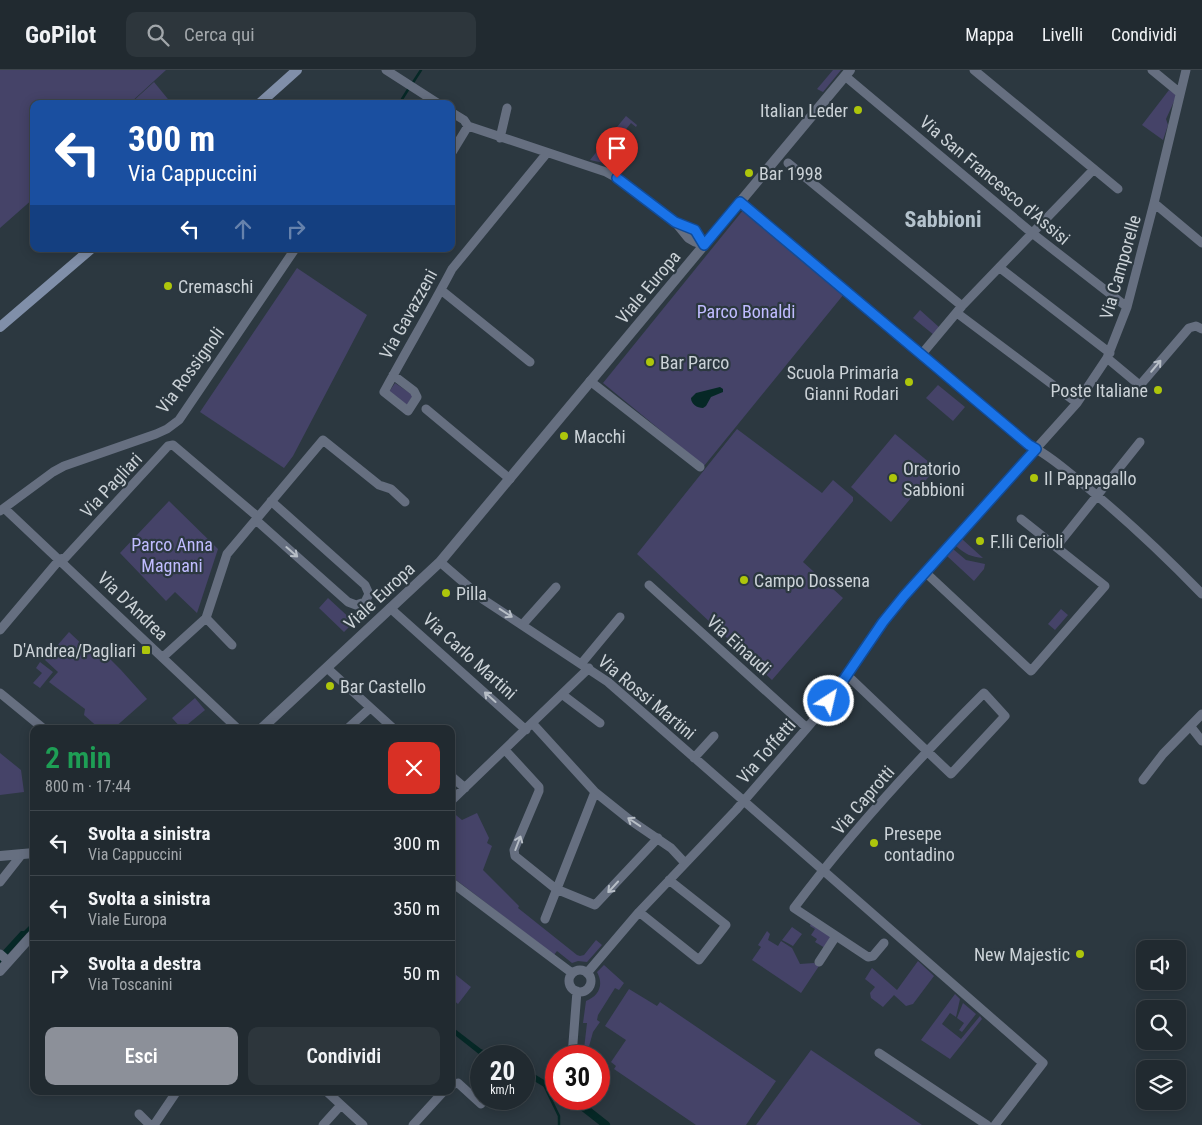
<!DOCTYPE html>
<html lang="it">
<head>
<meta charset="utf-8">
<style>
	body { margin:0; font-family:"Roboto Condensed",sans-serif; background:#2d363c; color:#f1f3f6; height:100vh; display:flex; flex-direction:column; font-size:19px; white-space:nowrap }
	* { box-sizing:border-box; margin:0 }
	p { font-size:16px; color:#a2a7ab }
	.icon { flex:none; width:28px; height:28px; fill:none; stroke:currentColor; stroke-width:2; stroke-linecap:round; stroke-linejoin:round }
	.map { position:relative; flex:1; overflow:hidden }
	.sheet { position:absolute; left:30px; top:655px; width:425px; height:370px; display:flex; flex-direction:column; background:#212a30; border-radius:10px; box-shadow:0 2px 12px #0003,0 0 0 1px #3e464c }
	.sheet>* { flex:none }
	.top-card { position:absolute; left:30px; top:30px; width:425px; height:152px; border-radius:10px; box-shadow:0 2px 12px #0003,0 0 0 1px #3e464c; background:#1a4fa0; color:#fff; overflow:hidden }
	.buttons { position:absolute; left:1136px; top:870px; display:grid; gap:10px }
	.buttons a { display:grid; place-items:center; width:50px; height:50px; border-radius:10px; background:#212a30; box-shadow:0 2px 12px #0003,0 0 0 1px #3e464c; font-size:25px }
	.speed { position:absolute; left:470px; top:975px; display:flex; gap:10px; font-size:25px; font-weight:700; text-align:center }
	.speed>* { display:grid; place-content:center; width:65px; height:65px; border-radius:50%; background:#212a30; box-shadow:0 2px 12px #0003,0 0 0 1px #3e464c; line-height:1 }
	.speed small { font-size:12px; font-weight:400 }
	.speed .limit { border:8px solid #d22; background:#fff; color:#111 }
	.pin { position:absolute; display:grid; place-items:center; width:42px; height:42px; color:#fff; margin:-51px -21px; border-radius:50% 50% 50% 0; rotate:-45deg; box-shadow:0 0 5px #0007 }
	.pin .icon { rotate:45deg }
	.me { position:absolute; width:55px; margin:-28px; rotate:35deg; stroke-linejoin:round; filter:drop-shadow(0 0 4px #0008) }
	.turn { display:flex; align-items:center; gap:18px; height:105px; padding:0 15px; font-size:22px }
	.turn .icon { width:65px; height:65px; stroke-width:2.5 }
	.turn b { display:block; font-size:35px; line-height:42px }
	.lanes { display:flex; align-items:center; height:48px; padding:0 15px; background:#0003; justify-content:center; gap:25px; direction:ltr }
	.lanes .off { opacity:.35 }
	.round { display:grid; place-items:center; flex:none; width:52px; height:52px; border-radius:10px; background:#2d363c }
	.summary { display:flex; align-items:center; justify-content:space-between; height:85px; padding:0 15px }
	h1 { font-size:30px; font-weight:600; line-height:38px; color:#1e9e55 }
	.button { display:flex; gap:10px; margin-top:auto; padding:10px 15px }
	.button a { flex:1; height:58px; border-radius:10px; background:#8c9099; color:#fff; font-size:20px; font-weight:600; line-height:58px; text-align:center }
	.button a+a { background:#2d363c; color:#f1f3f6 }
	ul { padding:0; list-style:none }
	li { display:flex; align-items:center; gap:15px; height:65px; padding:0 15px; border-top:1px solid #3e464c }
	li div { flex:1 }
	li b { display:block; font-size:19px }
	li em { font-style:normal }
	header { display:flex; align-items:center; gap:30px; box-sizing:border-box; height:70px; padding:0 25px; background:#212a30; border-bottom:1px solid #3e464c }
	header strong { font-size:24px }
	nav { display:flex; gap:28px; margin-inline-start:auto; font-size:18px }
	.search { width:350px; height:45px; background:#2d363c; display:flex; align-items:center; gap:12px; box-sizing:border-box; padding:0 18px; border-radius:10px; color:#a2a7ab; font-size:19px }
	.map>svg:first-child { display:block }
	.green { fill:#454368 }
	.water { fill:#062826 }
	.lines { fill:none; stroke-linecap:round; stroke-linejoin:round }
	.stream { stroke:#062826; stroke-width:2.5 }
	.canal { stroke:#062826; stroke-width:8 }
	.minor { stroke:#666f80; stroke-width:9 }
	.tertiary { stroke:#666f80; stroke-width:10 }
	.secondary { stroke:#808fa9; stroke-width:10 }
	.oneway { stroke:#b7bec6 }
	.route-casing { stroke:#114b97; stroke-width:12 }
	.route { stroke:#1a73e8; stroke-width:9 }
	.poi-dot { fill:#aec60b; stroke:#2c3840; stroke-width:2 }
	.labels { text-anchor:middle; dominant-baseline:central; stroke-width:4.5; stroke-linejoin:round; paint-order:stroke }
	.poi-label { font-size:18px; fill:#cbd2d7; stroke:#2c3840; text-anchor:start }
	.street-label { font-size:18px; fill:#cbd2d7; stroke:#2c3840 }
	.park-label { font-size:18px; fill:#c0bcff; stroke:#2c3840 }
	.district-label { font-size:22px; font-weight:bold; fill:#b5c3cd; stroke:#2c3840 }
</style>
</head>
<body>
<header>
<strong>GoPilot</strong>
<div class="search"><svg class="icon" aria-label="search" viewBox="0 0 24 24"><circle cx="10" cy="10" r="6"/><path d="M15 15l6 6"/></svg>Cerca qui</div>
<nav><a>Mappa</a><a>Livelli</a><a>Condividi</a></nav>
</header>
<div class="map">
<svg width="1202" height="1055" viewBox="0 0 1202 1055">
	<rect width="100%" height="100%" fill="#2c3840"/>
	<path class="green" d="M0,0H166L129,34H34V128L0,158Z
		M833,0H841L823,22L817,19Z
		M154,12L172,34H130Z
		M1169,20L1177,25L1166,49L1168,55L1163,70L1142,55Z
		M626,46L637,55L636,57L631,53L619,68L623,72L608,91L604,93L590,90Z
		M744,139L844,224L704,396L603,313Z
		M297,198L367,245L293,386L284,398L200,342Z
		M920,240L940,258L934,265L913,248Z
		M395,313L413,325L407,335L389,322Z
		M938,315L965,337L953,351L926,328Z
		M737,359L822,423L833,410L853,427V431L803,492L843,528L772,610L637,484Z
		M895,364L936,398L891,452L851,417Z
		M169,431L218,479L197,543L175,522L166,531L120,483Z
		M962,469L983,488C971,487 965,484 956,476Z
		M953,479L966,490L985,494L984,499L974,511L947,486Z
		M328,528L354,552L344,562L319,538Z
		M1061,539L1068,545L1055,560L1048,554Z
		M69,562L87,579L97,576L121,600L147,629L113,659H100L84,645L85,639L49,612L58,602L45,590L50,584L46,581L52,573L56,577Z
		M40,592L53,602L40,618L33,613L42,603L36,598Z
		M195,628L205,640L182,659L172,648Z
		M0,683L21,700L24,722L0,725Z
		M451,741L462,750L477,743L489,768L487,773L492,776L483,800L519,836L518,838L577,885L580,886L584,885L596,870L602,875L587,892L578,891L572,893L557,881L554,885L451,806Z
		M811,853L831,866L825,878L815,872L817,869L811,865L815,859L810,856Z
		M792,857L802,864L793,876L782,870Z
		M767,861L770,864L768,870L778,876L781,871L792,878L800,894L814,893L819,896L801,923L752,890L761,877L758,875Z
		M918,891L934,906L913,934L906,936L894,925L883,937L871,928L870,923L875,917L865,909L872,898L897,920Z
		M604,895L624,913L619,920L615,918L598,945L597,950L600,952L593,962L588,980L584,979L587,953H583L586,931C599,926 604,915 597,902Z
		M451,901L471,917L458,934L451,928Z
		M629,919L657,936L660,932L776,1011L746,1055H696L614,999L616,996L611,992L626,970L605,956Z
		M955,924L960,929L956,947L950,943L942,954L961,969L980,946L982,949L950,989L921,970Z
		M963,933L976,944L962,962L959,960L964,953L957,948Z
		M811,980L922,1055H756Z"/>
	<path class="water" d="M720,317L723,319V322L711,327L706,336L703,338C697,338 691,334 691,328L696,323Z
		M34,851V858L29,863H27L0,893V884L21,861H24Z
		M451,956L481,979L497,986L480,985L451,962Z
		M524,998L556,1017V1024L524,1005Z"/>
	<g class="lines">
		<path class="stream" d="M412,14L421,0
			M399,34L409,18
			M544,1015L559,1046V1055"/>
		<path class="canal" d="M573,1029L606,1055"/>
		<path class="minor" d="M386,0L439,34
			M974,0L1118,119
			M1152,0L1180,23
			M845,6L1032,163L1127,237
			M451,42L464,50L468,56L606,102L617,108L675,152L688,168L695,172L704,175
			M500,68L507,38
			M451,84L468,56
			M788,93L962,236
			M740,132L1029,375C1051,386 1069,403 1088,418C1128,451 1166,487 1202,524
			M1154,133L1202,173
			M675,153L695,160L704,175
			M1000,198L1110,283
			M441,220L530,292
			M957,243L1077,333
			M921,285L962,236L1094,99
			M1107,288L1137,313L1141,314L1189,258L1196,256L1202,259
			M393,305L414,321L417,327L408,341L384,322C406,281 430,241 452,199L547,83
			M590,311L700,397
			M426,339L510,409
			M4,438L238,659
			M0,441L53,402L64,396L156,364L167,359L179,350L295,179
			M256,450L348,532L356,535L365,532L369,524L365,515L271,431
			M1056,477L1140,372
			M440,492L484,530L608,612L1043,993L995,1055
			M925,502L1031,601L1105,516L1021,449
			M649,515L807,658
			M390,538L526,660
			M206,548L232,575
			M523,554L556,517
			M0,560L60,489L65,488L168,376L173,375L258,447
			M163,587L206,548L227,484L323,370L379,415L391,419L405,432
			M581,594L620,547
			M327,598L394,659
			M847,605L951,704L1005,646L984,623C916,691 851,762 794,838L868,887L873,886L884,873
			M0,623L44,659
			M563,625L600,653
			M533,654L595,722L630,750L671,778L685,793
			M1191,657L1202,671
			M347,659L370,638
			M505,680L539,717V721L514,780L515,786L556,819L595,835L658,768
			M694,688L714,666
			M451,706L465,718
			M1143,710L1163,684L1202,644
			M451,731L589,598
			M0,812L22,784
			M451,812L572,903
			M639,842L699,890L726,855L669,810
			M545,849L595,722
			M0,884L8,891
			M819,892L836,866
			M569 911a11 11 0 1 1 22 0a11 11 0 1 1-22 0Z
			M587,903L639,842L736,740L807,658L823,639L889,544L904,526L1077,333L1107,288L1127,237L1154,133L1186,0
			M879,983L987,1055
			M572,986L577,921
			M451,1015L458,1013L481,1034
			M326,1021L363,1055
			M139,1044L150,1055
			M154,1055L177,1021
			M323,1055L341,1035
			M413,1055L444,1021"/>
		<path class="tertiary" d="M261,659L440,492L850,0
			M0,786L34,783
			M0,901L34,863"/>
		<path class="secondary" d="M259,34L297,0
			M0,257L91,179"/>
	</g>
	<defs><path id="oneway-shaft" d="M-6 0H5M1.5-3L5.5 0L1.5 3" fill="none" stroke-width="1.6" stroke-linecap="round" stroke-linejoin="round" transform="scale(1.25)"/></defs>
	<g class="oneway">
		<use href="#oneway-shaft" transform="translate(1156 296) rotate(-50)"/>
		<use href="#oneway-shaft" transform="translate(292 482) rotate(41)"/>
		<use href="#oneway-shaft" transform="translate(506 543) rotate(33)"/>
		<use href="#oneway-shaft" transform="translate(490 627) rotate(-138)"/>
		<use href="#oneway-shaft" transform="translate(634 752) rotate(-146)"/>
		<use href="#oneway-shaft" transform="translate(518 773) rotate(-69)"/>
		<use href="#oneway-shaft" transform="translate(613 817) rotate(133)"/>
	</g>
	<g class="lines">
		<defs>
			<path id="route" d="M617,108L675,152L695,160L704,175L740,132L1029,375L1036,379L904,526L883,552L829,631"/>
		</defs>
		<use href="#route" class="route-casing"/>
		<use href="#route" class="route"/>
	</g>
	<g class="poi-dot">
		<circle cx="858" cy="40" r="5"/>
		<circle cx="749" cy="103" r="5"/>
		<circle cx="168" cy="216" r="5"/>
		<circle cx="650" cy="292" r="5"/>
		<circle cx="909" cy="312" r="5"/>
		<circle cx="1158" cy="320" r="5"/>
		<circle cx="564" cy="366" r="5"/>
		<circle cx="893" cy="408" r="5"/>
		<circle cx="1034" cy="408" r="5"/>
		<circle cx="980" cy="471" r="5"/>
		<circle cx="744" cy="510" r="5"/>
		<circle cx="446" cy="523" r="5"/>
		<rect x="141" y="575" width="10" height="10" rx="2.5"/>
		<circle cx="330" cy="616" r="5"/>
		<circle cx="874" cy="773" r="5"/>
		<circle cx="1080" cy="884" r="5"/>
	</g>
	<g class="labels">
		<g class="poi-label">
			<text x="848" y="40" text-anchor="end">Italian Leder</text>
			<text x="759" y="103">Bar 1998</text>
			<text x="178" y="216">Cremaschi</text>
			<text x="660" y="292">Bar Parco</text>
			<text x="899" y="302" text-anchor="end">Scuola Primaria<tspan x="899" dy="21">Gianni Rodari</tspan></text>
			<text x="1148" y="320" text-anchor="end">Poste Italiane</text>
			<text x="574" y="366">Macchi</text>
			<text x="903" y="398">Oratorio<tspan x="903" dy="21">Sabbioni</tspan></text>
			<text x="1044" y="408">Il Pappagallo</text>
			<text x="990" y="471">F.lli Cerioli</text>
			<text x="754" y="510">Campo Dossena</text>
			<text x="456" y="523">Pilla</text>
			<text x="136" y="580" text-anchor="end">D'Andrea/Pagliari</text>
			<text x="340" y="616">Bar Castello</text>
			<text x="884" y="763">Presepe<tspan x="884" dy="21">contadino</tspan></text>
			<text x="1070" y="884" text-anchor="end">New Majestic</text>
		</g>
		<g class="street-label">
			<text transform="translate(995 110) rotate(40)">Via San Francesco d'Assisi</text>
			<text transform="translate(1120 197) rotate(-74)">Via Camporelle</text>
			<text transform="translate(648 217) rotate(-50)">Viale Europa</text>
			<text transform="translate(408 244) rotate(-61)">Via Gavazzeni</text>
			<text transform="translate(190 300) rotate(-54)">Via Rossignoli</text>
			<text transform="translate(111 415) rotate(-47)">Via Pagliari</text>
			<text transform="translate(379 526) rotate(-43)">Viale Europa</text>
			<text transform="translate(133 536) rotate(44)">Via D'Andrea</text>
			<text transform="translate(739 575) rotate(42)">Via Einaudi</text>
			<text transform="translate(470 586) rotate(42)">Via Carlo Martini</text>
			<text transform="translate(647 627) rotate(40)">Via Rossi Martini</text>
			<text transform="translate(766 681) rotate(-49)">Via Toffetti</text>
			<text transform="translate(863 730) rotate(-49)">Via Caprotti</text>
		</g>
		<g class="park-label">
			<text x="746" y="241">Parco Bonaldi</text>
			<text x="172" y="474">Parco Anna<tspan x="172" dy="21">Magnani</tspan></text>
		</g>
		<g class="district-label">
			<text x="943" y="149">Sabbioni</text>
		</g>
	</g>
</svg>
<div class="buttons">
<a><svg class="icon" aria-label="sound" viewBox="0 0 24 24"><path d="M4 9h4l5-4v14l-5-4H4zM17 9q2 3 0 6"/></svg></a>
<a><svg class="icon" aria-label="search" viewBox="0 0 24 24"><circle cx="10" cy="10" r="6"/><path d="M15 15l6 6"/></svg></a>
<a><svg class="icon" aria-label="layers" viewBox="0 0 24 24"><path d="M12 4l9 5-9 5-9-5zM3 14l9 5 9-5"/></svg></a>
</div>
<div class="speed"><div>20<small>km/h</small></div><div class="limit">30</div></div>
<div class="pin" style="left:617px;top:108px;background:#d93025"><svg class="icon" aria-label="arrive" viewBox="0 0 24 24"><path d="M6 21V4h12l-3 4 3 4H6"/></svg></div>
<svg class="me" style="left:829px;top:631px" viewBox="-20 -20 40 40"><circle r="17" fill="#1a73e8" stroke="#fff" stroke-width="3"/><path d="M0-11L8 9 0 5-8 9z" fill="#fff"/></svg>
<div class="top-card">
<div class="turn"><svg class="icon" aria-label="left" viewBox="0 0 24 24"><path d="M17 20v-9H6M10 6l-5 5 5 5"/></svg><div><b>300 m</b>Via Cappuccini</div></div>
<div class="lanes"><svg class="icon" aria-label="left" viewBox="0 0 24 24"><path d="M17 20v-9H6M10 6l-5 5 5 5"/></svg><svg class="icon off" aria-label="ahead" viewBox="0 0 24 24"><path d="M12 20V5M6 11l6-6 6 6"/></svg><svg class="icon off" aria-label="right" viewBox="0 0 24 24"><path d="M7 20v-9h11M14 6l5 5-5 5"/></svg></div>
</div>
<section class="sheet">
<div class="summary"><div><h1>2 min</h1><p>800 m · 17:44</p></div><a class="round" style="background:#d93025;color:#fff"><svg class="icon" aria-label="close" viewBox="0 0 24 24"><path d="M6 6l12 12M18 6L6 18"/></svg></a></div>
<ul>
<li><svg class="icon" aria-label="left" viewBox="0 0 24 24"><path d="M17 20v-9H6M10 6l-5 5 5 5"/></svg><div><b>Svolta a sinistra</b><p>Via Cappuccini</p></div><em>300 m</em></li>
<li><svg class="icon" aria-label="left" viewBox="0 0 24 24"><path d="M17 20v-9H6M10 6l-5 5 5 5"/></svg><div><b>Svolta a sinistra</b><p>Viale Europa</p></div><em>350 m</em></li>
<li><svg class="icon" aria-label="right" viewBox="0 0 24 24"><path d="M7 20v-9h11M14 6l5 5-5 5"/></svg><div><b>Svolta a destra</b><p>Via Toscanini</p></div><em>50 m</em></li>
</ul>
<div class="button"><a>Esci</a><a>Condividi</a></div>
</section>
</div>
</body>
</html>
